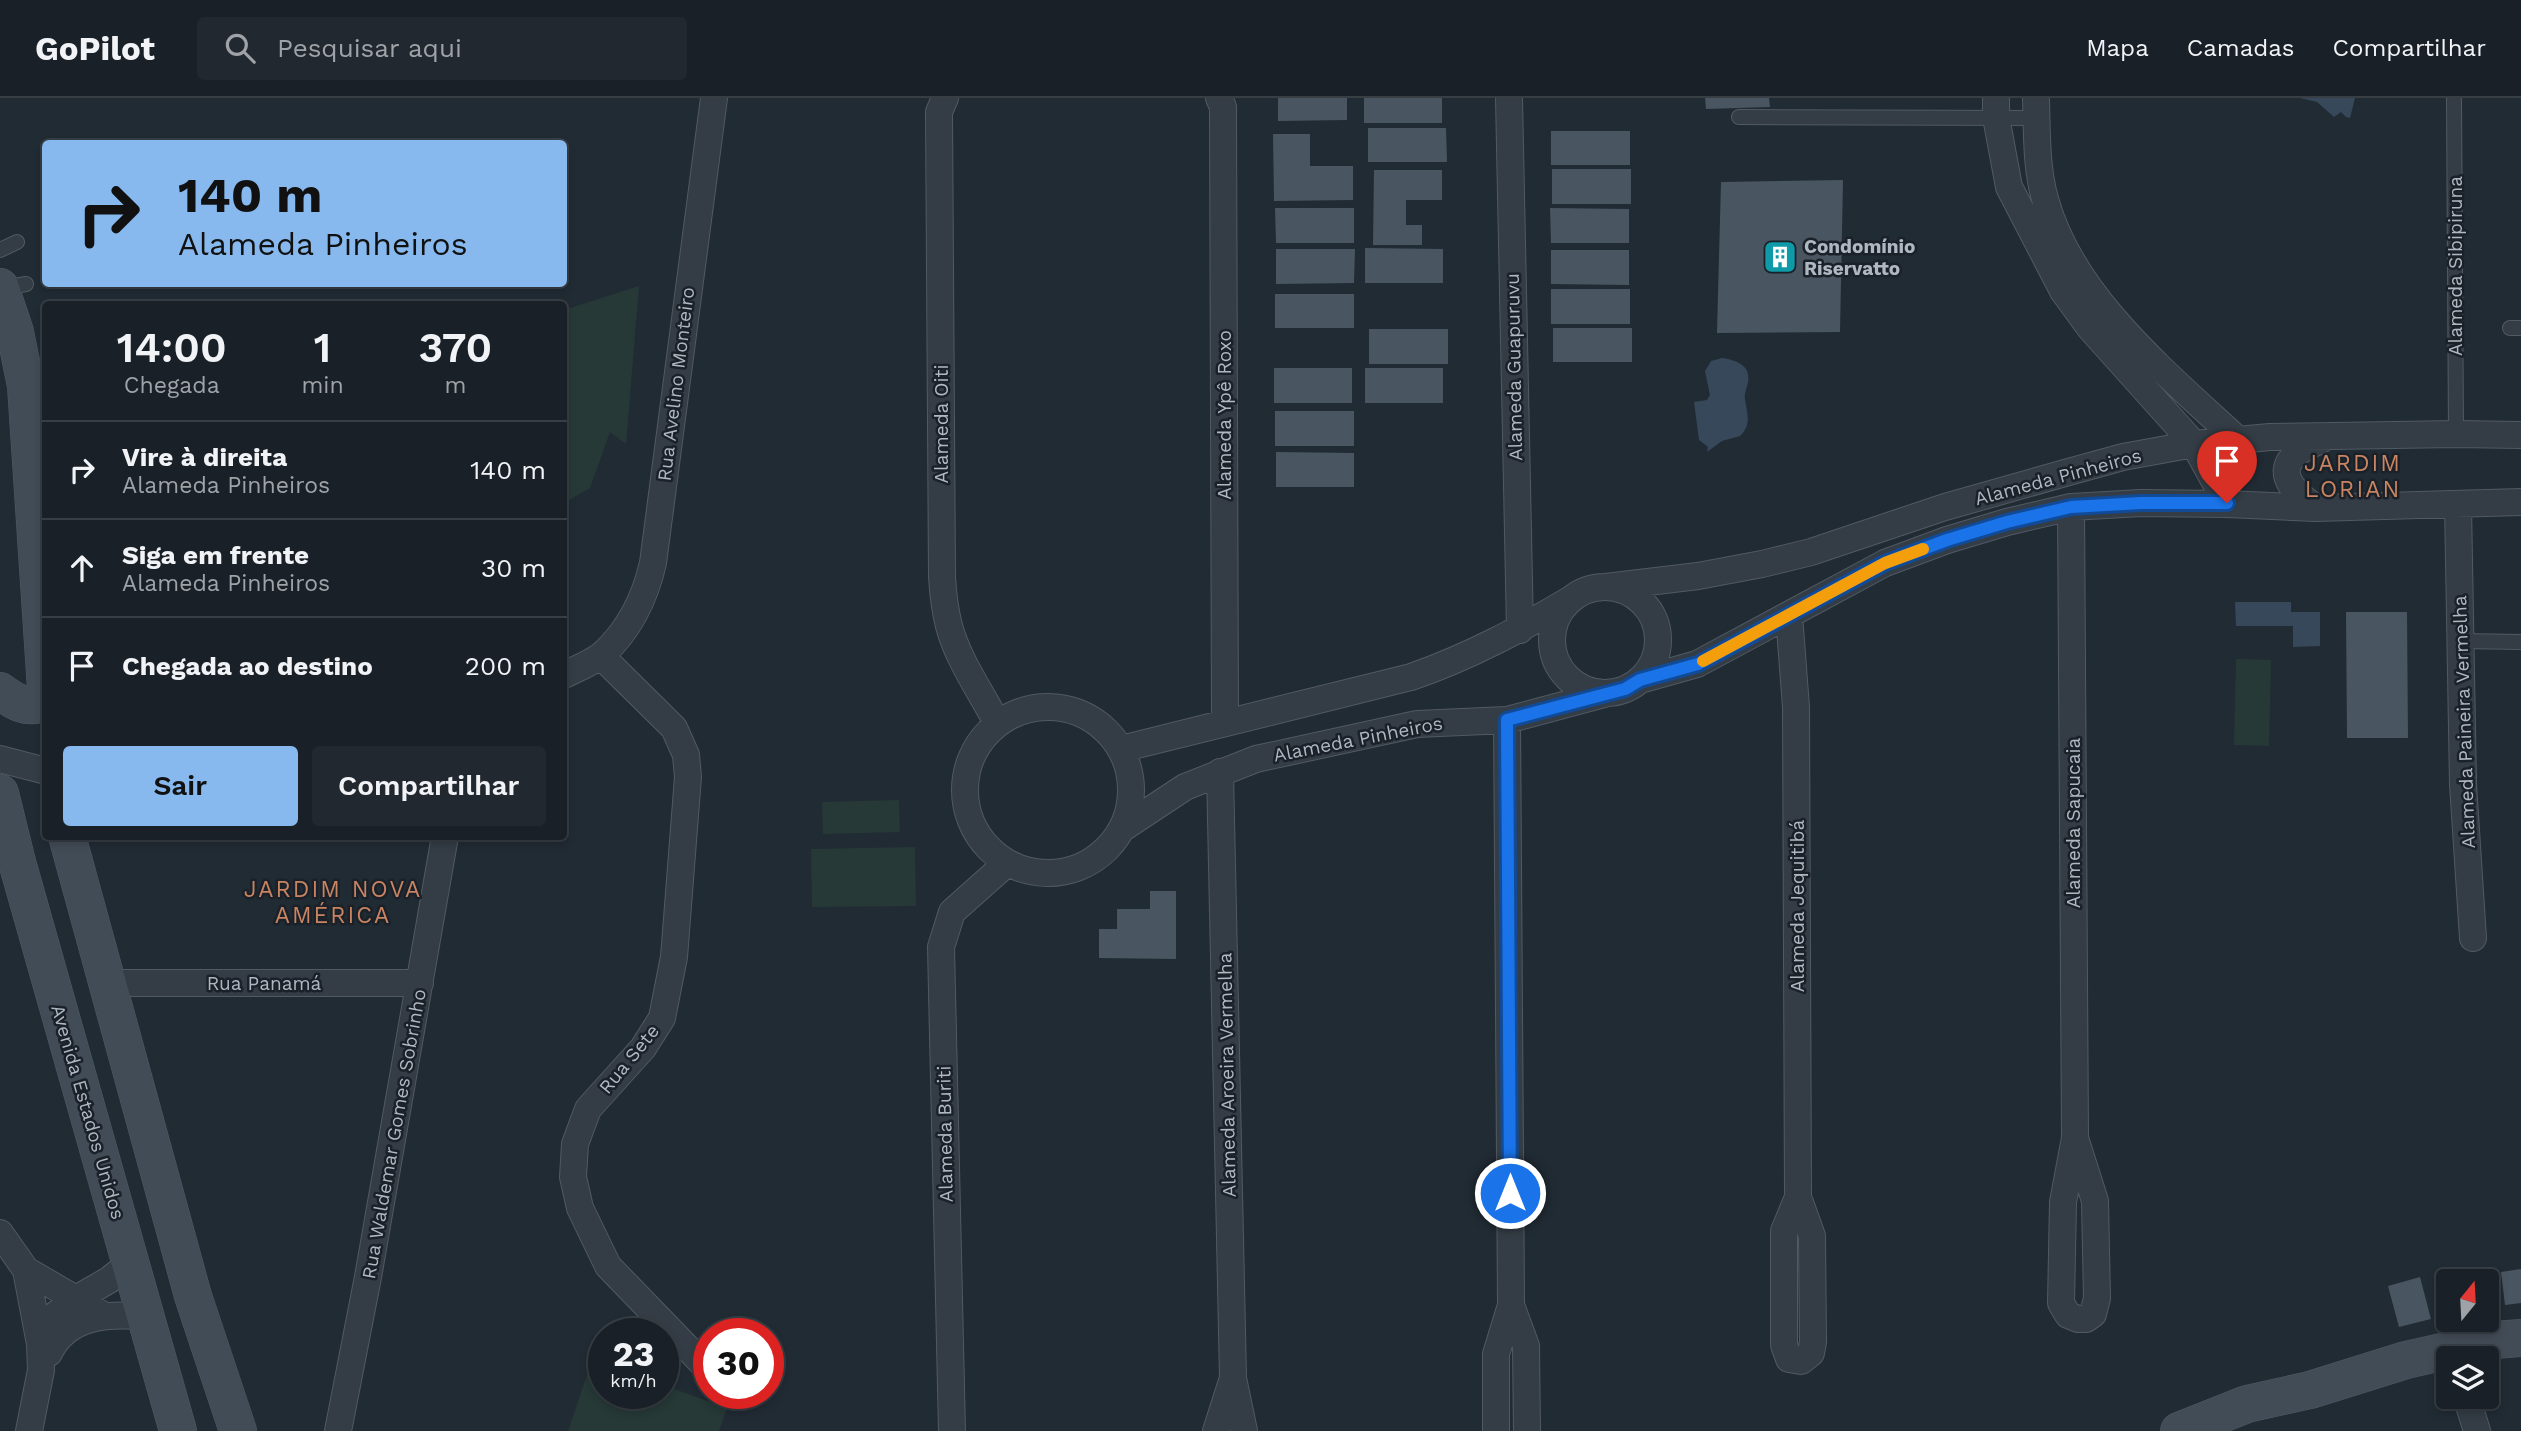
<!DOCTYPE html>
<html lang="pt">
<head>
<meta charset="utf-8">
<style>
	body { margin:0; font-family:"Work Sans",sans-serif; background:#22282f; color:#f1f3f6; height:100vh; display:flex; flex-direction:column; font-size:26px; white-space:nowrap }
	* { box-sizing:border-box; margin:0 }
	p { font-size:23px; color:#9fa3a7 }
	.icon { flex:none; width:38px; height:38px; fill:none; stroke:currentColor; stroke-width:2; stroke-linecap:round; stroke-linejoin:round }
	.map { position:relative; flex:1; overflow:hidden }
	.sheet { position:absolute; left:42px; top:203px; width:525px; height:539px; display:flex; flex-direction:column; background:#192027; border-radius:7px; box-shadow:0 4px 10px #0003,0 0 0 2px #373e44 }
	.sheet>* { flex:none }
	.guide { position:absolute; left:42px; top:42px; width:525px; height:147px; border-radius:7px; box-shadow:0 4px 10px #0003,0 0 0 2px #373e44; background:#87b9ee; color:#111; overflow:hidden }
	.needle { width:46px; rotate:18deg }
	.controls { position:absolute; left:2436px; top:1171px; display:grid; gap:14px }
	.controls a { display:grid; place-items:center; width:63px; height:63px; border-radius:7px; background:#192027; box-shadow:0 4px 10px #0003,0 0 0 2px #373e44; font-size:35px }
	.speed { position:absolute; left:588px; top:1220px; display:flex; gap:14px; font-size:35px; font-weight:700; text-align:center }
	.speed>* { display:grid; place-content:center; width:91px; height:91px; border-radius:50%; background:#192027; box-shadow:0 4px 10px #0003,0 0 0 2px #373e44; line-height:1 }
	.speed small { font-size:18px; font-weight:400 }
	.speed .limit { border:10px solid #d22; background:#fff; color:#111 }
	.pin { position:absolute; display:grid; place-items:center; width:60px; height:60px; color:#fff; margin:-72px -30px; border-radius:50% 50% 50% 0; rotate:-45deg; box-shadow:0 0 7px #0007 }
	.pin .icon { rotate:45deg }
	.me { position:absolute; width:77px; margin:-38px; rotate:0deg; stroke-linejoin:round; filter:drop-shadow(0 0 5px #0008) }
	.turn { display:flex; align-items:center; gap:24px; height:147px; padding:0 21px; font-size:32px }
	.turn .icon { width:91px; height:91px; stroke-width:2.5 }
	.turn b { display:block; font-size:49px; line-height:60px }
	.eta { display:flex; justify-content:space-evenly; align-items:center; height:119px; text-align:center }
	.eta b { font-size:42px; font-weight:600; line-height:49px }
	.cta { display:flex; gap:14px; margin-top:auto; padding:14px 21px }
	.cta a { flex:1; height:80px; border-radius:7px; background:#87b9ee; color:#111; font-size:28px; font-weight:600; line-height:80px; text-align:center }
	.cta a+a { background:#22282f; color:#f1f3f6 }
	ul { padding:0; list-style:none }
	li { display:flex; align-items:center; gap:21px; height:98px; padding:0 21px; border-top:2px solid #373e44 }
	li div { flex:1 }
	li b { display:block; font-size:26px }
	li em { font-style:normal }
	header { display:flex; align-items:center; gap:42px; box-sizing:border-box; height:98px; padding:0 35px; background:#192027; border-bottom:2px solid #373e44 }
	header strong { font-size:33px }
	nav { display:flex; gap:38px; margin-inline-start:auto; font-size:24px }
	.search { width:490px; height:63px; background:#22282f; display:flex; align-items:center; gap:18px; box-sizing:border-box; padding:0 24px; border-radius:7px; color:#9fa3a7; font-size:26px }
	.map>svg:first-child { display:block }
	.green { fill:#263937 }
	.water { fill:#36485a }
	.building { fill:#495560 }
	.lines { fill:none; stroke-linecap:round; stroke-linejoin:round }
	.service-casing { stroke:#515a63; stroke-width:16 }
	.minor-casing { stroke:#515a63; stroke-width:28 }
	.secondary-casing { stroke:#515a63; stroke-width:38 }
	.service { stroke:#343d45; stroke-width:14 }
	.minor { stroke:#343d45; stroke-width:26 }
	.secondary { stroke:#424c57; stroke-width:37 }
	.route-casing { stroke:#114b97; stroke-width:18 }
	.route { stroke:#1a73e8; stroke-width:12 }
	.slow { stroke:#f59e0b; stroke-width:12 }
	.labels { text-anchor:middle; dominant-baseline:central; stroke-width:5; stroke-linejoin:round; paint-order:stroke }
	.poi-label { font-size:19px; font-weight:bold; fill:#aeb7c2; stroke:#1a2129; text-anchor:start }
	.street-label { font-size:19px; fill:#aeb7c2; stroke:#1a2129 }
	.quarter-label { font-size:23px; letter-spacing:2px; fill:#c98562; stroke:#1a2129 }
</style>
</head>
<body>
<header>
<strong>GoPilot</strong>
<div class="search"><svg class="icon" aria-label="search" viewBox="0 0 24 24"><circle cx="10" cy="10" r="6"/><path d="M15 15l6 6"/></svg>Pesquisar aqui</div>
<nav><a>Mapa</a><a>Camadas</a><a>Compartilhar</a></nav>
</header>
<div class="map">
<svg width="2521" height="1333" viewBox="0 0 2521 1333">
	<rect width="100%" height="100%" fill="#212b34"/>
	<path class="green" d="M639,188L626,346L610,334L590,390L564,405V212Z
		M2236,561L2271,562L2269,648L2234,647Z
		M899,702L900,734L823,736L822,704Z
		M915,749L916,808L812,809L811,751Z
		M592,1262L604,1266V1295H663V1287L727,1310L719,1333H568Z"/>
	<path class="water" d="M2300,0H2355L2350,20L2346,19L2341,14L2334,19L2317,4Z
		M1722,260C1736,262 1751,267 1748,284C1747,290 1744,295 1745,301C1747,316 1752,326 1740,338L1722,343L1707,354L1708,349L1699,342L1694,304L1707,302L1710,297L1705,273L1711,263Z
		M2235,504H2291V514H2320V548L2293,549V528H2236Z"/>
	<path class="building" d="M1278,0H1347V22L1278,23Z
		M1364,0H1442V25H1364Z
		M1705,0H1769L1770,9L1706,11Z
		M1368,30H1446L1447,64H1368Z
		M1551,33H1630V67H1551Z
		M1273,36H1310V68H1353V102L1274,103Z
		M1552,71H1631V106H1552Z
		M1374,72H1442V102H1406V127H1422V147H1373Z
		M1843,82L1840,234L1717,235L1721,84Z
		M1275,110H1354V145H1276Z
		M1550,110L1629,111V145H1551Z
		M1365,150L1443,151V185H1365Z
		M1276,151H1355L1354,185L1276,186Z
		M1551,152H1629V187L1551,186Z
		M1551,191H1630V226H1551Z
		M1275,196H1354V230H1275Z
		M1553,230H1632V264H1553Z
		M1369,231H1448V266H1369Z
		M1274,270H1352V305H1274Z
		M1365,270H1443V305H1365Z
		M1275,313H1354V348H1275Z
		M1276,354L1354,355V389H1276Z
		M2346,514H2407L2408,640H2347Z
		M1150,793H1176V861L1099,860V831H1117V811H1150Z
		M2521,1171V1205L2505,1207L2501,1174Z
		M2420,1179L2431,1221L2399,1229L2388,1188Z"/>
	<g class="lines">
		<defs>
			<path id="service" d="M2454,0L2456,336
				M1739,19L2036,20
				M0,152L17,144
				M2,190L26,186
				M2510,230H2521
				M2461,543L2521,544"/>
			<path id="minor" d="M945,0L939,14L942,479C943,496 945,512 949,528C958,562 981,594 997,625
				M1219,0L1223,9L1225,625
				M1509,0L1520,532
				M1996,0V19L2009,89L2063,193L2090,230L2194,346L2227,406
				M2036,0C2037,33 2036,69 2045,101C2071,198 2166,275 2237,341
				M2458,407L2463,686L2473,840
				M2071,409L2075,1040L2063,1104L2061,1205L2068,1217L2078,1221H2086L2093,1216L2097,1200L2095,1103L2075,1040
				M2316,410C2300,399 2272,377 2296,356C2304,349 2316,345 2326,339
				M1606,489L1698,478L1762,466L1811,454L1945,409L2065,375L2123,359L2194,346L2270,339L2456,336L2521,337
				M1552 542a53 53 0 1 1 106 0a53 53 0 1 1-106 0Z
				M1789,517L1796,609L1798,1099L1812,1138L1813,1244L1811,1255L1801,1263L1789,1261L1784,1247V1133L1798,1099
				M601,558L674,630L686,657L688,679L674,859L662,920L643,950L588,1011L575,1046L573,1079L580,1110L608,1168L702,1265
				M564,577C576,571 592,565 603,556C630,531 645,500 653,465L714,0
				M1640,582L1697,566L1885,465L1947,442L2007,424L2071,409L2141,405L2227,406L2316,410L2521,404
				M965 692a83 83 0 1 1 166 0a83 83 0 1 1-166 0Z
				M1121,651L1411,579C1469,559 1521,531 1573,500
				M0,661L46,673
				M1220,674L1233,1280L1244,1333
				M1123,730L1185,689L1256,661L1417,626L1507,622L1608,595
				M107,885H420
				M0,1135L26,1172L105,1218
				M26,1172L40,1246
				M1511,1207L1526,1248L1527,1333
				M49,1255C67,1217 109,1215 146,1219
				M2466,1298L2477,1333
				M29,1333L41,1272L40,1246L46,1228L55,1217L76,1201L109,1182L130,1165
				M338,1333L368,1179L445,738
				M952,1333L941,849L952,814L1007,765
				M1216,1333L1233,1280
				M1496,1333V1256L1511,1207L1507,622"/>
			<path id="secondary" d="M0,189L15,234L26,288L46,591
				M0,593C15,604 27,612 46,604
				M0,695L17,764L178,1333
				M67,738L193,1198L238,1333
				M2179,1333L2247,1306L2310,1292L2406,1262L2495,1242L2521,1240"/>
		</defs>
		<use href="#service" class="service-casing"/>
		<use href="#minor" class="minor-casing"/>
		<use href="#secondary" class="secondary-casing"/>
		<use href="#service" class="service"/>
		<use href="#minor" class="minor"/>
		<use href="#secondary" class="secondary"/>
	</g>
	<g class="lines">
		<defs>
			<path id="route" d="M1510,1095L1507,622L1625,591L1640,582L1698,566L1885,465L1947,442L2007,424L2071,409L2141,405H2227"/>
		</defs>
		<use href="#route" class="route-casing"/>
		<use href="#route" class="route"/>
		<path class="slow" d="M1703,563L1885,465L1923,451"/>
	</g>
	<defs>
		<symbol id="building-square" viewBox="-11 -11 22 22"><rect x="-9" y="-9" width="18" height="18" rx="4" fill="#0f9aa8" stroke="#1a2129"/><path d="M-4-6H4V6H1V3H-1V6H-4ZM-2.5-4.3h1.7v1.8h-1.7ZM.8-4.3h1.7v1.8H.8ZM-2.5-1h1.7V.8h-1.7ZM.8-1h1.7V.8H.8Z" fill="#fff"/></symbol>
	</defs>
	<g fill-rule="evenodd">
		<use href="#building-square" x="1761" y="140" width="38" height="38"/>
	</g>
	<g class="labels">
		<g class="poi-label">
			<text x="1804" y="148">Condomínio<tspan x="1804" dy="22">Riservatto</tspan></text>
		</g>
		<g class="street-label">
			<text transform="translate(2455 168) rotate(-90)">Alameda Sibipiruna</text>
			<text transform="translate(1514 269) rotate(-91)">Alameda Guapuruvu</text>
			<text transform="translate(676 286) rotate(-83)">Rua Avelino Monteiro</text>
			<text transform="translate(1224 317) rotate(-90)">Alameda Ypê Roxo</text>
			<text transform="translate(941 326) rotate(-90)">Alameda Oiti</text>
			<text transform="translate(2058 379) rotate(-15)">Alameda Pinheiros</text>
			<text transform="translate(2464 624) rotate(-92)">Alameda Paineira Vermelha</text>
			<text transform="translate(1358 641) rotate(-11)">Alameda Pinheiros</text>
			<text transform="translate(2073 725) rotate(-90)">Alameda Sapucaia</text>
			<text transform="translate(1797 808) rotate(-90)">Alameda Jequitibá</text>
			<text x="264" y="885">Rua Panamá</text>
			<text transform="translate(629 961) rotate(-51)">Rua Sete</text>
			<text transform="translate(1227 977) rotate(-91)">Alameda Aroeira Vermelha</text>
			<text transform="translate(88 1014) rotate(74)">Avenida Estados Unidos</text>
			<text transform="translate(394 1036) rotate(-80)">Rua Waldemar Gomes Sobrinho</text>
			<text transform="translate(945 1036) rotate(-91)">Alameda Buriti</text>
		</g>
		<g class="quarter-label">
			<text x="2353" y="365">JARDIM<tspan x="2353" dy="26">LORIAN</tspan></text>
			<text x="333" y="791">JARDIM NOVA<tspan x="333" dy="26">AMÉRICA</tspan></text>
		</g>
	</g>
</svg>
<div class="controls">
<a><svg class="needle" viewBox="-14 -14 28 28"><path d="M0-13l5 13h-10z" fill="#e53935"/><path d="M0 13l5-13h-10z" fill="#9fa3a7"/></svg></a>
<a><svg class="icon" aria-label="layers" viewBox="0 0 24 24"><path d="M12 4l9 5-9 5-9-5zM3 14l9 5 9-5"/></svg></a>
</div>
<div class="speed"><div>23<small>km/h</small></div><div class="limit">30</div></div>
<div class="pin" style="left:2227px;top:405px;background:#d93025"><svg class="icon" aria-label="arrive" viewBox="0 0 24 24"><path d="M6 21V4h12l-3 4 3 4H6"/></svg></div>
<svg class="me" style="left:1510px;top:1095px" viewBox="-20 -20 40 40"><circle r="17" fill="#1a73e8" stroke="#fff" stroke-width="3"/><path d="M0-11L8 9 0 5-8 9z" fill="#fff"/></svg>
<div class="guide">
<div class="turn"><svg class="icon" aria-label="right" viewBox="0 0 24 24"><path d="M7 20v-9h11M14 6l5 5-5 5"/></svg><div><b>140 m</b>Alameda Pinheiros</div></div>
</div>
<section class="sheet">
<div class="eta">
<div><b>14:00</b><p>Chegada</p></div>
<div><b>1</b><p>min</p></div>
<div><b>370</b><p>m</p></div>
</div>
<ul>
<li><svg class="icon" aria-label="right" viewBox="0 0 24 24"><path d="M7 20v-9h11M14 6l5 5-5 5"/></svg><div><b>Vire à direita</b><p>Alameda Pinheiros</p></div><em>140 m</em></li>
<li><svg class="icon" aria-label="ahead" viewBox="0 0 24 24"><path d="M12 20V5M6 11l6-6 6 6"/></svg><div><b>Siga em frente</b><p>Alameda Pinheiros</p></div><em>30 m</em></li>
<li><svg class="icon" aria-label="arrive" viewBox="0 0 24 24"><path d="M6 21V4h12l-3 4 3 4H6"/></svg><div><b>Chegada ao destino</b></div><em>200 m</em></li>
</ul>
<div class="cta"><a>Sair</a><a>Compartilhar</a></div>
</section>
</div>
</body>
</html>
